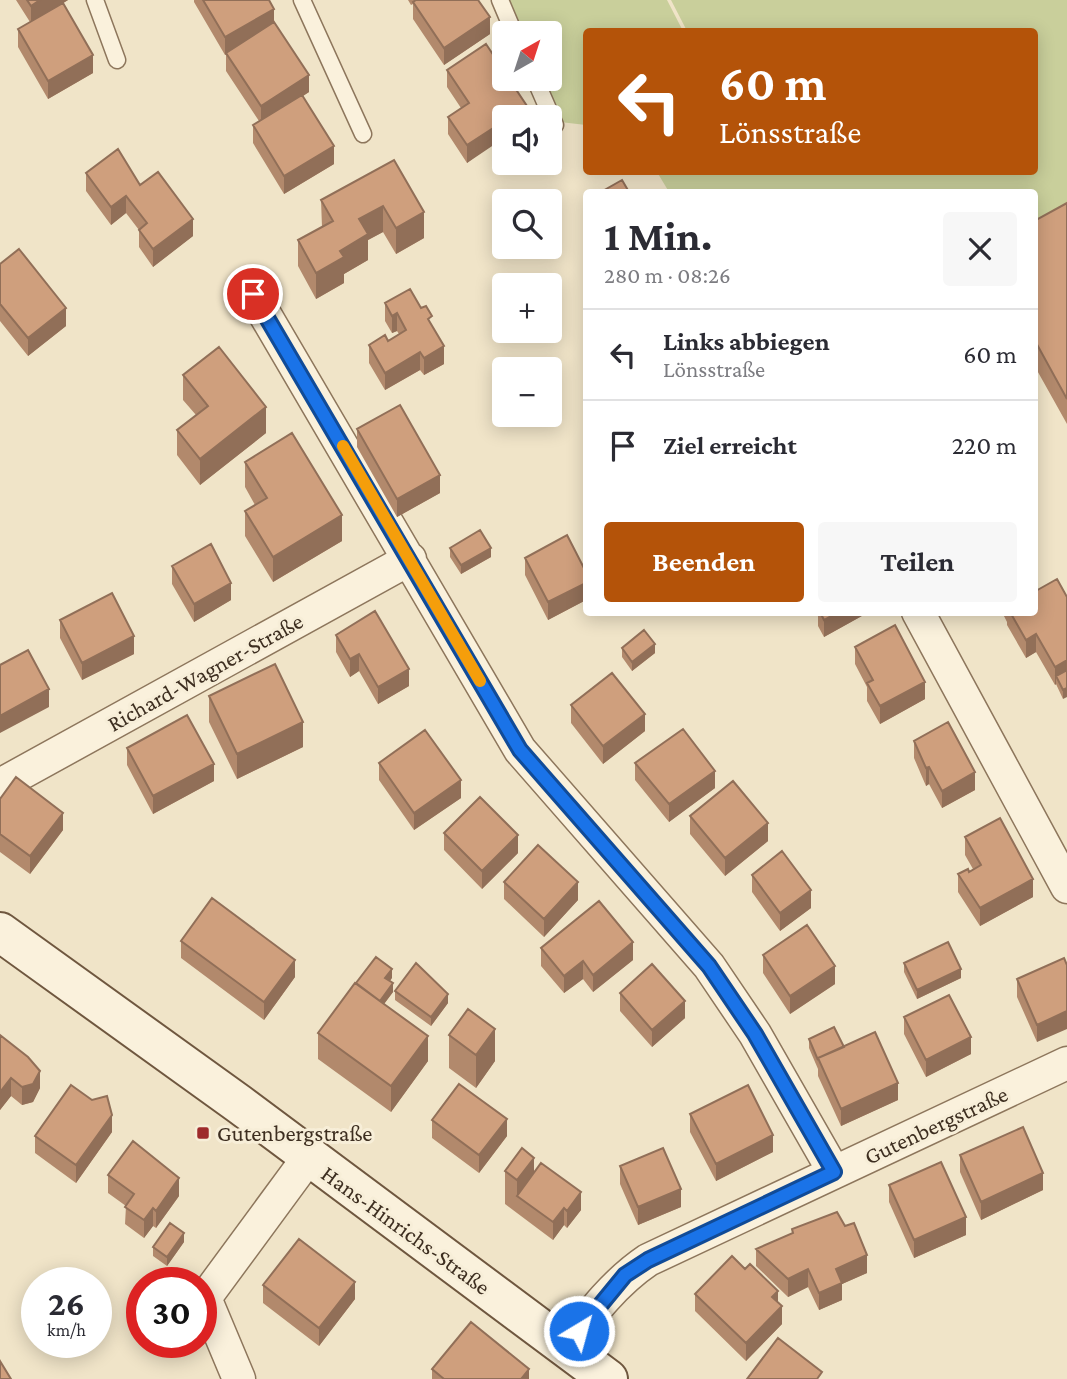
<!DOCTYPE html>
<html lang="de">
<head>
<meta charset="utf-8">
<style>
	body { margin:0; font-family:"Crimson Pro",serif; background:#f7f7f7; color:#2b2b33; height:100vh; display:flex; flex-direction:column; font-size:26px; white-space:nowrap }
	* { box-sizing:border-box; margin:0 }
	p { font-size:23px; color:#7c7c81 }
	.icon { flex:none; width:38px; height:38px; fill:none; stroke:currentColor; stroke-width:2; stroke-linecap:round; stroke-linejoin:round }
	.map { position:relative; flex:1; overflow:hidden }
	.side { position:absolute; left:583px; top:189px; width:455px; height:427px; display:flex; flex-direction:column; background:#fff; border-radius:7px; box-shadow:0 4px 18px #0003 }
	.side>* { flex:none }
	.guide { position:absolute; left:583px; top:28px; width:455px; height:147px; border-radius:7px; box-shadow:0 4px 18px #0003; background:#b45309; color:#fff; overflow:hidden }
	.needle { width:46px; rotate:39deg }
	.buttons { position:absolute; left:492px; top:21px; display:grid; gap:14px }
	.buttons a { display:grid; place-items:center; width:70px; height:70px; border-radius:7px; background:#fff; box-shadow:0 4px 18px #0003; font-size:35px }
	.speed { position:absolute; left:21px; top:1267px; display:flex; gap:14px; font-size:35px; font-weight:700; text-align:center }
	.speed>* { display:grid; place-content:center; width:91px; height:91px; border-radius:50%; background:#fff; box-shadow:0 4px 18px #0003; line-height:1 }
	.speed small { font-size:18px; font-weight:400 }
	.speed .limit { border:10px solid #d22; background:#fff; color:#111 }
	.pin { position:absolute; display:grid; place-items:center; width:60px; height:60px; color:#fff; margin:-30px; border:4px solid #fff; border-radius:50%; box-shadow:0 2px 7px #0007 }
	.me { position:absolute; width:77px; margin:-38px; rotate:37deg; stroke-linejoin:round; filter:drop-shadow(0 0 5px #0008) }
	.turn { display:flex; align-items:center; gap:24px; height:147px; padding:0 21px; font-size:32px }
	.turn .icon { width:91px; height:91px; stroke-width:2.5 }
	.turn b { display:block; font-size:49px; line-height:60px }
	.round { display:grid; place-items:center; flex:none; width:74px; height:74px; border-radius:7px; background:#f7f7f7 }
	.overview { display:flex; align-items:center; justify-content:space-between; height:119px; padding:0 21px }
	h1 { font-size:42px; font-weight:700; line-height:52px }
	.cta { display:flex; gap:14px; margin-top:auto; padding:14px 21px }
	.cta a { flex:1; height:80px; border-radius:7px; background:#b45309; color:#fff; font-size:28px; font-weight:700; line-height:80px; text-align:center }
	.cta a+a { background:#f7f7f7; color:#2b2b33 }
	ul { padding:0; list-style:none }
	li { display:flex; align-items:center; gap:21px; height:91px; padding:0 21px; border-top:2px solid #e1e1e2 }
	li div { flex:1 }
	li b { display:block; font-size:26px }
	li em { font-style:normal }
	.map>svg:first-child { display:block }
	.green { fill:#c9cf9b }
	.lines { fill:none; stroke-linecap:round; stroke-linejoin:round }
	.service-casing { stroke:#8d765c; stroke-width:19 }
	.minor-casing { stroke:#8d765c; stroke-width:35 }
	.secondary-casing { stroke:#6f573f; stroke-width:42 }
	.service { stroke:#faf1dc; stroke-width:16 }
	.minor { stroke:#faf1dc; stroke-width:32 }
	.secondary { stroke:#faf1dc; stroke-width:38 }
	.wall { fill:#b2896c }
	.shaded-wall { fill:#916f58 }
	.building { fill:#cf9f7d; stroke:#916f58; stroke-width:2 }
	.route-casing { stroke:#114b97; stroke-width:18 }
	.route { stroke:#1a73e8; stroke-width:12 }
	.slow { stroke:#f59e0b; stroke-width:12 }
	.poi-dot { fill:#9e2a2b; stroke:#f7eed8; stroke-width:2.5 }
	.labels { text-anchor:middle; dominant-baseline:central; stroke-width:6; stroke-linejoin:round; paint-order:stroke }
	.street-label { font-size:23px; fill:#3d2e20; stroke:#f7eed8 }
	.poi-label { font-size:23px; fill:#3d2e20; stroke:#f7eed8; text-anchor:start }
</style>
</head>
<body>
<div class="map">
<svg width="1067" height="1379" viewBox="0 0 1067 1379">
	<rect width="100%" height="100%" fill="#f0e4c8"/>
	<path class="green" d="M507,0H667L683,31L586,32V125L560,122L541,79H550V33H521Z
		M671,0H1067V220L1034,237V192H669L657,172H1034V32L687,31Z"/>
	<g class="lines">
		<defs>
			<path id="service" d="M95,0L117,60
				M302,0L363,134
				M500,0L514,33
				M535,79L555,125"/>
			<path id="minor" d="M253,294L520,750L709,966L755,1034L834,1172
				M918,612L1067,887
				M0,785L410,559
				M566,1347C591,1314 614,1283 648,1260L1067,1063
				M239,1379L205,1298L308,1158"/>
			<path id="secondary" d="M0,932L239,1104L608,1379"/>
		</defs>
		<use href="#service" class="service-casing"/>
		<use href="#minor" class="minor-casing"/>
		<use href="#secondary" class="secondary-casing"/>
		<use href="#service" class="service"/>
		<use href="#minor" class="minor"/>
		<use href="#secondary" class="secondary"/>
	</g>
	<path class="wall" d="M16,0H68L63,3L93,73L48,99L18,47V29L30,22Z
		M194,0H269L274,22L309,92L303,96L334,164L284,194L253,143V125L259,121L226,71V54L225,55L194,2Z
		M408,0H478L490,34L444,65L413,19V4L411,5Z
		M447,70L527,117L467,163L448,134V117L461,108L447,87Z
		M394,160L424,238L396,254L383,232L368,240V260L344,274V283L316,299L298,266V240L322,227L321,200Z
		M86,173L140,185L193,236L153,267L139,247V230L126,213L111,225L86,191Z
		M586,201V222L585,219V202Z
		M1067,203V424L1034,365V221Z
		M0,264L66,326L28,356L0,321Z
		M385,303L432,326L444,364L424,375L420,370L385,390L369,363V345L388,341L399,334L397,331L392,333L385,321Z
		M183,375L266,433L200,485L177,455V430L196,415L183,400Z
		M357,429L440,493L397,517L357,447Z
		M245,462L342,541L273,582L245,536V511L255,505L245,487Z
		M450,548L491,557L461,574L450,557Z
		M525,558L586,572V600L548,620L525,575Z
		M172,566L231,600L194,622L172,584Z
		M1067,597L1063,699L1056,684L1055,685L1036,652L1026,658L1007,625V622L1002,612H1034Z
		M817,612H869L824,637L818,626V615Z
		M60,620L134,654L82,680L60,638Z
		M336,635L409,686L378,704L359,671L350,677L336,652Z
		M855,647L925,699L880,724L867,701V687L855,664Z
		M622,648L655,653L632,671L622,657Z
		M209,696L303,747L237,779L209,722Z
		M571,705L645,731L603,764L571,723Z
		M914,741L975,790L942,808L929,784L926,786L914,758Z
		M127,748L214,781L153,814L127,765Z
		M379,763L461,798L414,830L379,780Z
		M635,763L715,788L669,822L635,780Z
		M0,799L63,830L30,874L0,852Z
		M690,816L768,841L725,876L690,834Z
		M444,833L518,853L482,889L444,850Z
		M965,837L1033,897L980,926L958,892V874L969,872L973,869L965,855Z
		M752,875L811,908L780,931L752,892Z
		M504,882L578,900L544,937L504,899Z
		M181,941L295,977L264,1020L181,958Z
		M541,948L633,960L593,992L583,979L564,993L541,966Z
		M763,955L835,984L790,1014L763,973Z
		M904,963L961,978L917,999L904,972Z
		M1067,965L1037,1042L1017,997V979Z
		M392,978L390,981L393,992L384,1004L428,1061L391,1112L318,1059V1033Z
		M395,991L448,1003L431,1026L395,1000Z
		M620,993L685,1018L652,1047L620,1011Z
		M904,1017L971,1054L926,1077L904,1034Z
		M0,1035L40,1088L33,1102L22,1105L11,1096L0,1110Z
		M449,1035L495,1061L476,1088L449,1068Z
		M809,1039L844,1047L898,1100L841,1126L818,1076V1069L809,1048Z
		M690,1114L773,1152L716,1181L690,1132Z
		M432,1120L507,1136L479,1173L432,1138Z
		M112,1132L76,1183L35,1153V1136Z
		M960,1155L1043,1190L981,1220L960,1172Z
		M620,1166L681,1207L638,1225L620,1184Z
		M505,1171L534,1173L581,1210L567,1228L564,1225L553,1240L505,1204Z
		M108,1175L179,1196L156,1228L153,1226L144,1238L125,1224L126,1206L108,1193Z
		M889,1185L966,1235L914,1258L889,1202Z
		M792,1229L867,1273L842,1284V1300L819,1310L808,1287L788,1297L756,1266V1249L792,1233Z
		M184,1242L167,1266L153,1256V1247Z
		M263,1285L355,1299L319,1346L263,1303Z
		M695,1294L778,1303L782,1324L746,1361L695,1311Z
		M432,1369L529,1379H432Z"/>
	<path class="shaded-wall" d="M40,0H68L31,24V6Z
		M274,9V26L225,55V37Z
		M490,17V34L444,65V48Z
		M93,55V73L48,99V81Z
		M309,75V92L261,123V106Z
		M527,106V117H509Z
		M504,121V138L467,163V145Z
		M334,146V164L284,194V176Z
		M126,196V213L111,225V207Z
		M383,206V232L368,240V260L344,274V283L316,299V273L340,251L359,219Z
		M424,212V238L396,254V228Z
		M193,219V236L153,267V249Z
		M66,308V326L28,356V338Z
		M397,313V331L392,333V316Z
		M444,346V364L424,375V358Z
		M420,352V370L385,390V373Z
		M266,407V433L200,485V459Z
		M440,475V493L397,517V499Z
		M342,515V541L273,582V557Z
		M491,548V557L461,574V565Z
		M231,583V600L194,622V604Z
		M586,583V600L548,620V602Z
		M838,612H869L824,637V620Z
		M1036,634V652L1026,658V640Z
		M134,636V654L82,680V663Z
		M655,644V653L632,671V662Z
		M359,654V671L350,677V659Z
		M1067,660V678L1056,676V684L1055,685V667Z
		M409,669V686L378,704V687Z
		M925,682V699L880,724V706Z
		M1067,688V697L1063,699V690Z
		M49,689V707L0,733V716Z
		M645,714V731L603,764V746Z
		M303,722V747L237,779V754Z
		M214,764V781L153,814V796Z
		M929,767V784L926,786V768Z
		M715,771V788L669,822V804Z
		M975,772V790L942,808V791Z
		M461,780V798L414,830V813Z
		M63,813V830L30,874V856Z
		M768,823V841L725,876V858Z
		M518,835V853L482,889V871Z
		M1033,879V897L980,926V908Z
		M578,882V900L544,937V919Z
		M811,890V908L780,931V913Z
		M633,942V960L593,992V975Z
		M295,960V977L264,1020V1002Z
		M583,961V979L564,993V976Z
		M835,966V984L790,1014V996Z
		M392,969V978L385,987V978Z
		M961,969V978L917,999V990Z
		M393,983V992L372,1020V1011Z
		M448,994V1003L431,1026V1017Z
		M685,1001V1018L652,1047V1030Z
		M1067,1011V1029L1037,1042V1025Z
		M495,1029V1061L476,1088V1055Z
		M428,1036V1061L391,1112V1086Z
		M971,1037V1054L926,1077V1060Z
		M40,1071V1088L33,1102L22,1105V1087Z
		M11,1078V1096L0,1110V1092Z
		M898,1083V1100L841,1126V1109Z
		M112,1115V1132L76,1183V1165Z
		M507,1119V1136L479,1173V1155Z
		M773,1135V1152L716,1181V1164Z
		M534,1158V1190L517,1196V1180Z
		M1043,1173V1190L981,1220V1202Z
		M179,1178V1196L156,1228V1211Z
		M681,1189V1207L638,1225V1207Z
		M581,1192V1210L567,1228V1211Z
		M153,1208V1226L144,1238V1220Z
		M564,1208V1225L553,1240V1222Z
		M966,1217V1235L914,1258V1240Z
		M184,1233V1242L167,1266V1257Z
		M867,1255V1273L842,1284V1300L819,1310V1293L836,1269Z
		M808,1269V1287L788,1297V1279Z
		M355,1282V1299L319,1346V1328Z
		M778,1291V1308L772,1297Z
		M782,1306V1324L746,1361V1343Z
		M529,1369V1379H521Z"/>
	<path class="building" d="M27,0H40L31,6Z
		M203,0H269L274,9L225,37Z
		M416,0H478L490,17L444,48L413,2Z
		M63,3L93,55L48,81L18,29Z
		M274,22L309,75L261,106L226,53Z
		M486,44L504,71V79H509L527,106L509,117H504V121L467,145L448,117L469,103L447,70Z
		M302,95L334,146L284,176L253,125Z
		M118,149L140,185L158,172L193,219L153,249L139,230L147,223L126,196L111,207L86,173Z
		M394,160L424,212L396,228L383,206L359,219L368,234L340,251L344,257L316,273L298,240L333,221L321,200Z
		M622,180L629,192H601Z
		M1067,203V399L1034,339V221Z
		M19,249L66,308L28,338L0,304V264Z
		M410,289L421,308L426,306L432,316L428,319L444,346L424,358L420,352L385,373L369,345L385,335L388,341L406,330L397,313L392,316L385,303Z
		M219,347L266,407L200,459L177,430L208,406L183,375Z
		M400,405L440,475L397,499L357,429Z
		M292,433L342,515L273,557L245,511L267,498L245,462Z
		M480,530L491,548L461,565L450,548Z
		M567,535L586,572V583L548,602L525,558Z
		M211,544L231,583L194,604L172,566Z
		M1057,579L1067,597V660L1055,667L1036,634L1026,640L1010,612H1034V592Z
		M112,593L134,636L82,663L60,620Z
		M375,611L409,669L378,687L359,654L350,659L336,635Z
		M820,612H838L824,620Z
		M895,625L925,682L880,706L867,683L873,680L855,647Z
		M644,630L655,644L632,662L622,648Z
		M28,650L49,689L0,716V665Z
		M275,664L303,722L237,754L209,696Z
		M1067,670V688L1063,690L1056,676Z
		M612,673L645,714L603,746L571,705Z
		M187,715L214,764L153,796L127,748Z
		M948,722L975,772L942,791L929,767L926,768L914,741Z
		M683,729L715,771L669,804L635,763Z
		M425,730L461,780L414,813L379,763Z
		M16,777L63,813L30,856L0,834V799Z
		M733,781L768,823L725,858L690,816Z
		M480,797L518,835L482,871L444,833Z
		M1000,818L1033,879L980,908L958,874L968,869L969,872L981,865L965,837Z
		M538,845L578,882L544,919L504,882Z
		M782,851L811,890L780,913L752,875Z
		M212,898L295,960L264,1002L181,941Z
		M599,901L633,942L593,975L583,961L564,976L541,948Z
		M807,925L835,966L790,996L763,955Z
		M948,942L961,969L917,990L904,963Z
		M376,957L392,969L385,978L393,983L380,1001L356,983Z
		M1064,958L1067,965V1011L1037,1025L1017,979Z
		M416,963L448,994L431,1017L395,991Z
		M652,964L685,1001L652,1030L620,993Z
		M355,983L428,1036L391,1086L318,1033Z
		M949,995L971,1037L926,1060L904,1017Z
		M468,1009L495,1029L476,1055L449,1035Z
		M834,1027L844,1047L818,1058V1060L809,1039Z
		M875,1032L898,1083L841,1109L818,1058Z
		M0,1035L28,1057L40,1071L33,1084L22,1087L11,1078L0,1092Z
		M459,1084L507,1119L479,1155L432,1120Z
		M71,1085L92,1100L107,1096L112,1115L76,1165L35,1136Z
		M748,1085L773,1135L716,1164L690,1114Z
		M1023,1127L1043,1173L981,1202L960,1155Z
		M133,1141L179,1178L156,1211L153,1208L144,1220L125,1207L134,1194L108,1175Z
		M522,1148L534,1158L517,1180L505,1171Z
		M663,1148L681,1189L638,1207L620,1166Z
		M941,1162L966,1217L914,1240L889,1185Z
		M541,1163L581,1192L567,1211L564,1208L553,1222L517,1196Z
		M837,1212L845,1226L854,1223L867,1255L836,1269L842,1283L819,1293L808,1269L788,1279L756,1249L793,1233L792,1229Z
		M170,1223L184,1233L167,1257L153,1247Z
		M299,1239L355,1282L319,1328L263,1285Z
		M732,1256L745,1269L750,1264L778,1291L772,1297L782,1306L746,1343L695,1294Z
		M471,1322L529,1369L521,1379H444L432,1369Z
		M778,1338L822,1372L817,1379H747Z
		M0,1361L11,1379H0Z"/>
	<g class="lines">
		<defs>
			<path id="route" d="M253,294L520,750L709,966L755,1034L834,1172L648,1260L625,1275L579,1331"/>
		</defs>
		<use href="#route" class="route-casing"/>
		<use href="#route" class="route"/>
		<path class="slow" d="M343,446L480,681"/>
	</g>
	<rect class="poi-dot" x="196" y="1126" width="14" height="14" rx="3.5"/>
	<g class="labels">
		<g class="street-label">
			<text transform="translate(205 672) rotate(-29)">Richard-Wagner-Straße</text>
			<text transform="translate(936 1125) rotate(-25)">Gutenbergstraße</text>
			<text transform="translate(406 1230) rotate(36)">Hans-Hinrichs-Straße</text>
		</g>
		<g class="poi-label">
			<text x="217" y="1133">Gutenbergstraße</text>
		</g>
	</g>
</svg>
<div class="buttons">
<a><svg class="needle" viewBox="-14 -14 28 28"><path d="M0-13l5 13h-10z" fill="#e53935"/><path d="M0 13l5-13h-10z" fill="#7c7c81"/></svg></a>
<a><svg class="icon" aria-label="sound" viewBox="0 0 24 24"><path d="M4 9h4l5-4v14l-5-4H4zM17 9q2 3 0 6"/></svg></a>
<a><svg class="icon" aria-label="search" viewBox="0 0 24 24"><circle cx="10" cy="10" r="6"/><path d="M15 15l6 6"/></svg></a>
<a>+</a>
<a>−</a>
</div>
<div class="speed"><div>26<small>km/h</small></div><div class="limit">30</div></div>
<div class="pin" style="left:253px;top:294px;background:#d93025"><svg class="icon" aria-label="arrive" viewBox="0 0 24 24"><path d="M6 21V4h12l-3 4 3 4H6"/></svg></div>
<svg class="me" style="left:579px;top:1331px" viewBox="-20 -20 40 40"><circle r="17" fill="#1a73e8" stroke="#fff" stroke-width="3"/><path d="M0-11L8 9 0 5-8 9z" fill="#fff"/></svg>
<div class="guide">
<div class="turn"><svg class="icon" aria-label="left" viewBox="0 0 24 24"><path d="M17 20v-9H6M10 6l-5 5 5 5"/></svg><div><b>60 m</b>Lönsstraße</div></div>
</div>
<section class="side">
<div class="overview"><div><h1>1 Min.</h1><p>280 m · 08:26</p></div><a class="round"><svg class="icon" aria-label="close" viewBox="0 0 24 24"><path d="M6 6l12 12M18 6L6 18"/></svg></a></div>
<ul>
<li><svg class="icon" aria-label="left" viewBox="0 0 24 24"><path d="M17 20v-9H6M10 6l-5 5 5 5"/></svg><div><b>Links abbiegen</b><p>Lönsstraße</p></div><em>60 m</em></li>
<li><svg class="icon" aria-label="arrive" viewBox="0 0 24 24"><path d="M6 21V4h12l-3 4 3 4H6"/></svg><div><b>Ziel erreicht</b></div><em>220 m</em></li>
</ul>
<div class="cta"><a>Beenden</a><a>Teilen</a></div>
</section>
</div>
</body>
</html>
